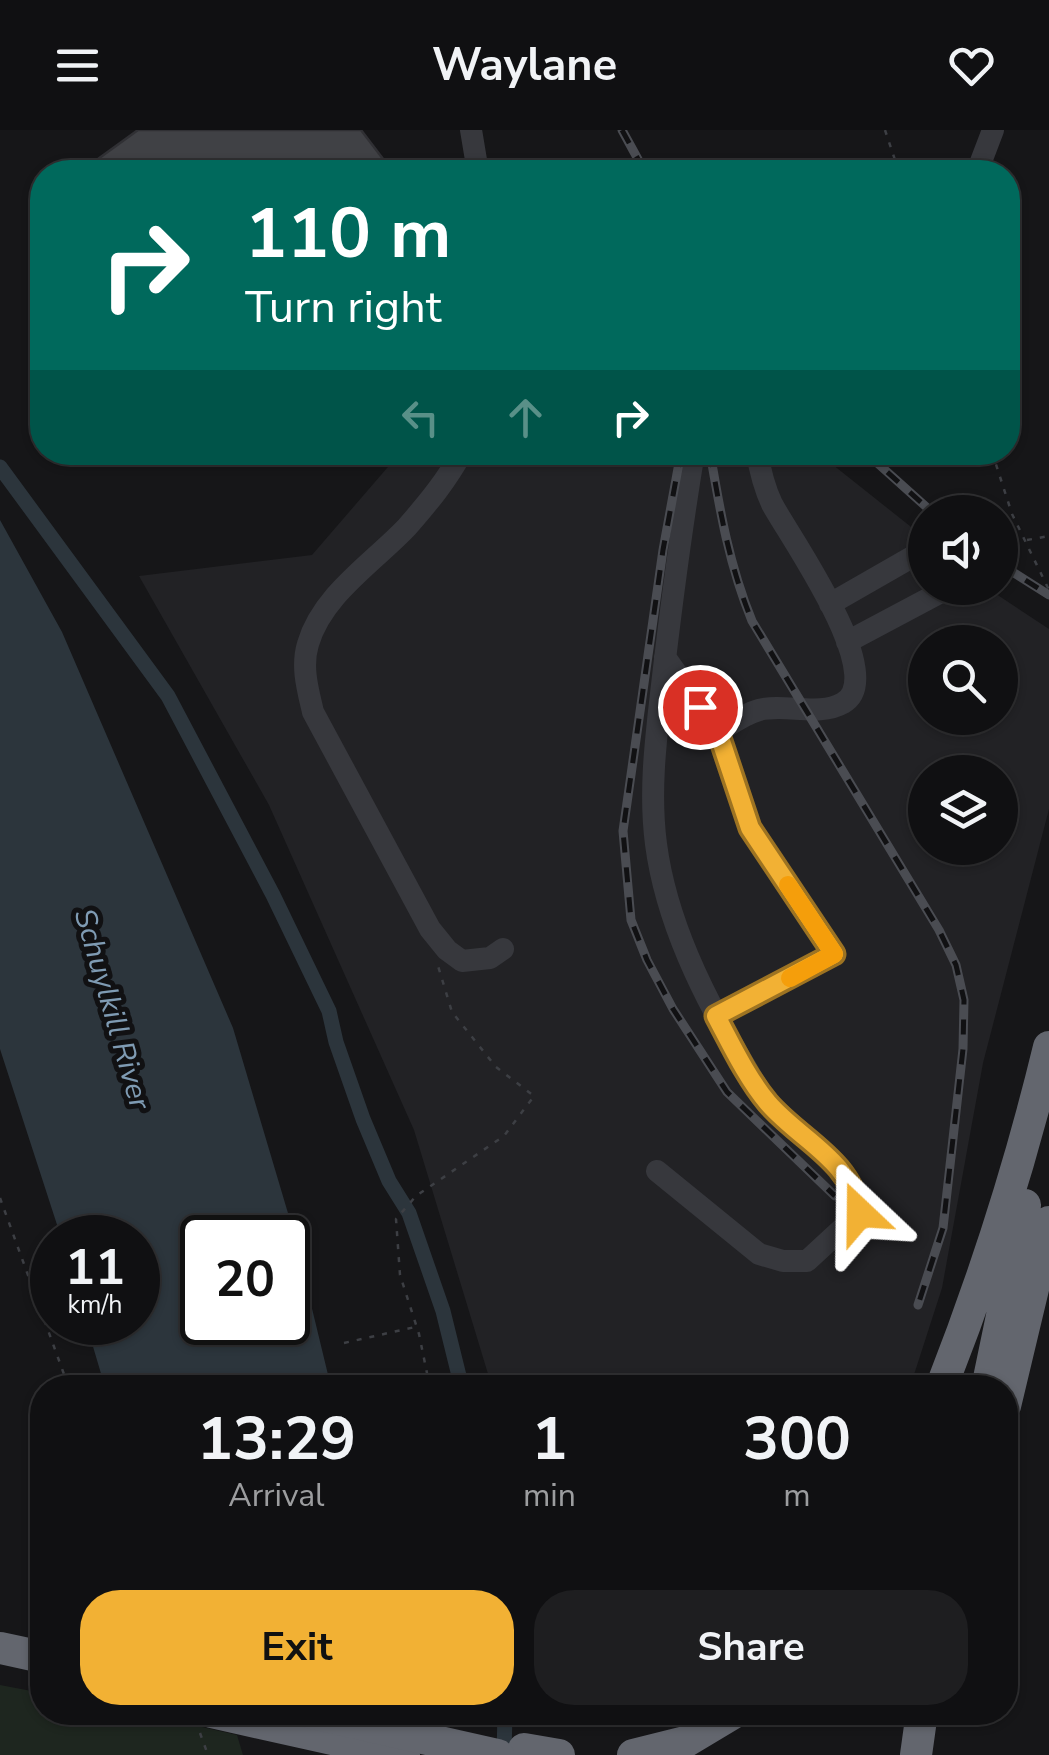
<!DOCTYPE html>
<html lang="en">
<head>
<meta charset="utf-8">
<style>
	body { margin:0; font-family:"Nunito Sans",sans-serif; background:#1e1e20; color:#f1f3f6; height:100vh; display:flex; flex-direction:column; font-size:38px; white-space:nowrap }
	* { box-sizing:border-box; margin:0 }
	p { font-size:32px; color:#9c9d9f }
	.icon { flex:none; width:55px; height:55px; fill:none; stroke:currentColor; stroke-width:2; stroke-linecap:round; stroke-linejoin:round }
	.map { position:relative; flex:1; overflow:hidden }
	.drawer { position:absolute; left:30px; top:1245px; width:988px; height:350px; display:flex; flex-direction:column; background:#101012; border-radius:40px; box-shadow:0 2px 8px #0004,0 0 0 2px #303032 }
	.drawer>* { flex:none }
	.hud { position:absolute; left:30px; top:30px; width:990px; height:305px; border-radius:40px; box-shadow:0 2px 8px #0004,0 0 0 2px #303032; background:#00695c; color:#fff; overflow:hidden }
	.fabs { position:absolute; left:908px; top:365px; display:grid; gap:20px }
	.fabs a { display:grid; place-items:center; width:110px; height:110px; border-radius:50%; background:#101012; box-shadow:0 2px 8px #0004,0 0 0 2px #303032; font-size:50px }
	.speed { position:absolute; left:30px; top:1085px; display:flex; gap:20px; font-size:50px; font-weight:700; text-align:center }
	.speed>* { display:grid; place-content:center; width:130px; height:130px; border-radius:50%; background:#101012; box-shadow:0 2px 8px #0004,0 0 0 2px #303032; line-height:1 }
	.speed small { font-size:25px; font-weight:400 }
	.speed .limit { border:5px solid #111; border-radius:15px; background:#fff; color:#111 }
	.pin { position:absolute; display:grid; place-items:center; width:85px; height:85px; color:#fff; margin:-42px; border:5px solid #fff; border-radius:50%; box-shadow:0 2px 10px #0007 }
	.me { position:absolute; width:110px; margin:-55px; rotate:337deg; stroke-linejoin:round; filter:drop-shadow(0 0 8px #0008) }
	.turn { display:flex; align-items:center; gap:35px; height:210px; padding:0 50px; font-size:45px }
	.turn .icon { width:130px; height:130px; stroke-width:2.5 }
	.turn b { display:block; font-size:70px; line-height:85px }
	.lanes { display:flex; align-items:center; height:95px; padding:0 50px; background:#0003; justify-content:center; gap:50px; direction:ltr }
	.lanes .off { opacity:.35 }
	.eta { display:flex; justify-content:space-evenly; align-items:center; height:170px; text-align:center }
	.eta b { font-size:60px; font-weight:700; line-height:70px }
	.action { display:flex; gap:20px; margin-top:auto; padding:20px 50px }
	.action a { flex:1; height:115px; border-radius:40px; background:#f2b134; color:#111; font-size:40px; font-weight:700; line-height:115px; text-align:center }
	.action a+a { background:#1e1e20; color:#f1f3f6 }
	header { display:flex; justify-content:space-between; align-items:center; height:130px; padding:0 50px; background:#101012; font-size:45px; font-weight:700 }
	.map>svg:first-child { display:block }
	.built { fill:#222225; fill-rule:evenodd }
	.green { fill:#1e261f }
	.water { fill:#2c353c; fill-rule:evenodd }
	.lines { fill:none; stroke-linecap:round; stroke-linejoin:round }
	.canal { stroke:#2c353c; stroke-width:15 }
	.building { fill:#404145; stroke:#303034; stroke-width:2.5 }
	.path { stroke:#3d3f44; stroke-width:2.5; stroke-dasharray:5 8; stroke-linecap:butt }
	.minor { stroke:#37383d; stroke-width:22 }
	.highway { stroke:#63666e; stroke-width:32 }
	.rail-casing { stroke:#4a4c52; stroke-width:9 }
	.rail { stroke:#111113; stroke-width:5; stroke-dasharray:15; stroke-linecap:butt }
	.highway-bridge { stroke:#63666e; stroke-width:32 }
	.route-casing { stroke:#9d7322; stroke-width:25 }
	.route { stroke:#f2b134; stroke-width:18 }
	.slow { stroke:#f59e0b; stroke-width:18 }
	.labels { text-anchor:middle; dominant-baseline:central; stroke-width:10; stroke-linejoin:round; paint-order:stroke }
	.water-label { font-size:30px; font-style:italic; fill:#7f9bb3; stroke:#111113 }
</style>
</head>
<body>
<header><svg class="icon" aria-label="menu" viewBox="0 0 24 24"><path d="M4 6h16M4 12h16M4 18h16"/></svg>Waylane<svg class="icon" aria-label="heart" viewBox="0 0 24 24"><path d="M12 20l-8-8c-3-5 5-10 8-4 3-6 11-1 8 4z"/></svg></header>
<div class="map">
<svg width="1049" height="1625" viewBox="0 0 1049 1625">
	<rect width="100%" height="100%" fill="#161618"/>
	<path class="built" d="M400,323H818L925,408V458H987L1049,499V679L983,933L942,1158L910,1257H492L414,1000L269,675L139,446L312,425ZM925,512H1000V588H925ZM925,642H1000V718H925Z"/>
	<path class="green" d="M0,1555L42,1563V1582L141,1583L237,1605L243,1625H0Z"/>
	<path class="water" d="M0,390L62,502L233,898L293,1100L331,1257H105L86,1193L138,1192V1108L61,1107L0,919ZM202,1108H288V1192H202Z"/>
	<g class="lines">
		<path class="canal" d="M0,337L168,566L273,765L329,881L336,912L363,989L389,1051L409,1083L443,1181L462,1258
			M504,1625L505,1582"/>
	</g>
	<path class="building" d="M138,0H361L393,42H80Z"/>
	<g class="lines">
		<path class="path" d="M885,0L899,42
			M992,322L1012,384L1049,460
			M1027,410L1049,406
			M0,1068L69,1258
			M344,1213L415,1197
			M430,1258L419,1204L400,1145L396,1089L416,1066L504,1006L534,966L496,937L452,882L438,836
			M200,1603L208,1625"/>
		<path class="minor" d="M471,0L478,42
			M977,42L993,0
			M462,322C447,350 428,373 407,397C374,432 322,465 308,514C301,537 308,560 313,582L430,799L447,820L462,831L490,828L503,819
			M830,474L912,427H920L925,431
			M847,512L941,462L942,458
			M665,527L718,602L750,697L834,824L717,886
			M718,602C731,594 744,584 759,580C785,573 819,587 843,573C890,547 789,406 772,374C764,357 760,341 757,322
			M657,1041L759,1124L783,1131H807L859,1083C850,1032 805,1010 771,975C759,963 751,945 742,931C703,865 666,791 656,714C649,661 656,608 662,555C671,477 681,400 694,322"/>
		<path class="highway" d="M941,1258C985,1146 1021,1033 1049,917
			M987,1258L1025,1075
			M1005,1276L1049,1092
			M0,1518L42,1527
			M211,1582L404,1625
			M524,1619L559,1625
			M633,1625L685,1612L735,1582
			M916,1625L922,1582"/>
		<defs>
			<path id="rail" d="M622,0L645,42
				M681,322L663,420L623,701L631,790L647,830L673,879L727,962L835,1066
				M710,322C720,381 729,435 752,491L939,800L956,835L964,870L963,919L943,1098L918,1175
				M865,322L932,382
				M1000,434L1049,465"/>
		</defs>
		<use href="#rail" class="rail-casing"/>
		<use href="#rail" class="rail"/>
		<path class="highway-bridge" d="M307,1582L498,1625"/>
	</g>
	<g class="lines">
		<defs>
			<path id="route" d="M700,577L718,602L750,698L834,824L716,886C731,914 747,948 768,973C801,1011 850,1029 860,1083"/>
		</defs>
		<use href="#route" class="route-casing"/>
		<use href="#route" class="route"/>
		<path class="slow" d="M788,755L834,824L790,848"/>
	</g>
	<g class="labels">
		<g class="water-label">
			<text transform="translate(112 879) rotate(74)">Schuylkill River</text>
		</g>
	</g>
</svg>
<div class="fabs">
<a><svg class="icon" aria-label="sound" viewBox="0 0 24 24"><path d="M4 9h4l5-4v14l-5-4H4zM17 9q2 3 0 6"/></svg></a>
<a><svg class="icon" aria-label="search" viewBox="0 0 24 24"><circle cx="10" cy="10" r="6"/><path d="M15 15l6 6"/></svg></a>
<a><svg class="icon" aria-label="layers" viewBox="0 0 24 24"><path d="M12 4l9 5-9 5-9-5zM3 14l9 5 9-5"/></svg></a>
</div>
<div class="speed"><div>11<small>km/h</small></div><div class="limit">20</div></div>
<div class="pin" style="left:700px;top:577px;background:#d93025"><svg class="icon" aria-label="arrive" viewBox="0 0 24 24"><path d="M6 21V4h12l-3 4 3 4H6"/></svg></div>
<svg class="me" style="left:860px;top:1083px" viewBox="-20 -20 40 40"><path d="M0-17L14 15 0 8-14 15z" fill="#f2b134" stroke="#fff" stroke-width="4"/></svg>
<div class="hud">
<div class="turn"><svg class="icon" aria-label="right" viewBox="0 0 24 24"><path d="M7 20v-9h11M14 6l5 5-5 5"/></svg><div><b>110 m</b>Turn right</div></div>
<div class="lanes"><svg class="icon off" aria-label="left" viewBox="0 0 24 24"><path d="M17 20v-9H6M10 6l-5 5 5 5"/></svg><svg class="icon off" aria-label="ahead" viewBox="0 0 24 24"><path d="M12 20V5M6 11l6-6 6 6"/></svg><svg class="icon" aria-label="right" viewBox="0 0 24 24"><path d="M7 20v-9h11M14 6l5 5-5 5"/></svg></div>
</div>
<section class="drawer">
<div class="eta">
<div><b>13:29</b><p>Arrival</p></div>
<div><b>1</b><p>min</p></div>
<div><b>300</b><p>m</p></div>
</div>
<div class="action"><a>Exit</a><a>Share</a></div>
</section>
</div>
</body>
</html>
